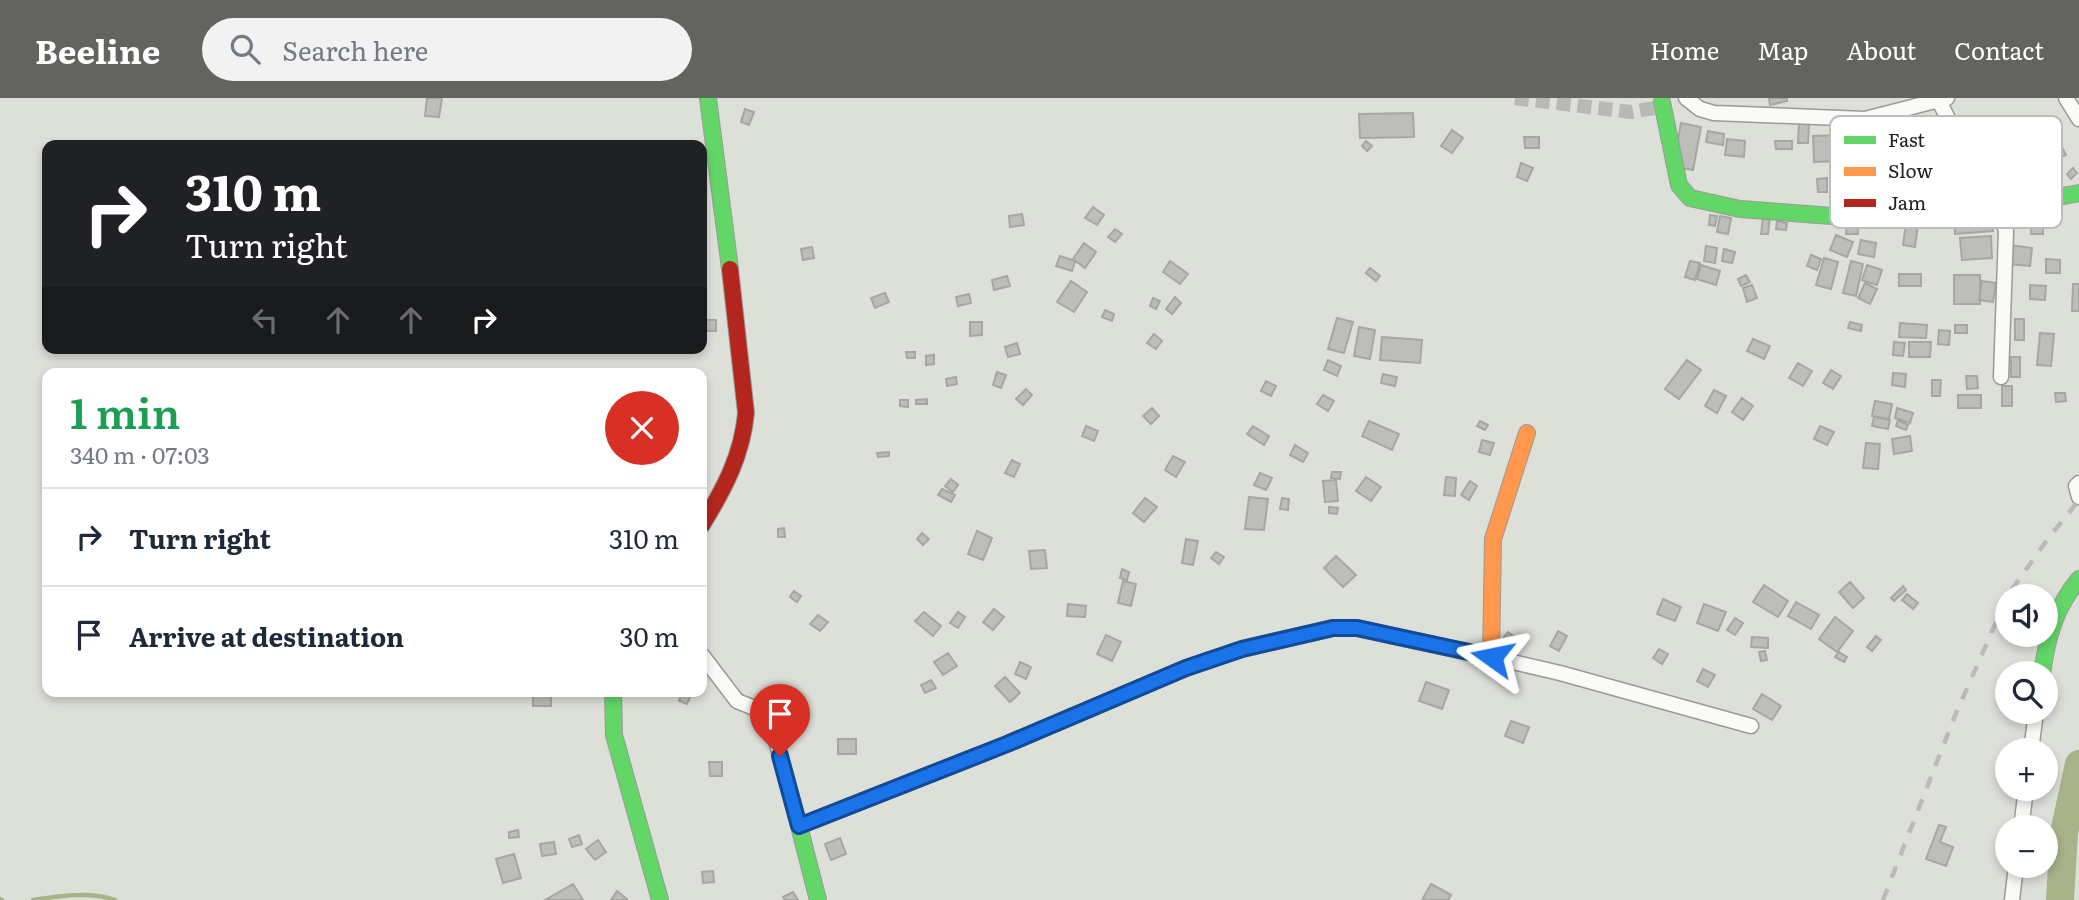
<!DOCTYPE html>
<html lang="en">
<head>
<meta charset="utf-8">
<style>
	body { margin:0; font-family:Literata,serif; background:#f2f2f3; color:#1f2937; height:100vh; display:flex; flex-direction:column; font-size:26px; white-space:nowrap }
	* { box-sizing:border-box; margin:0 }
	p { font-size:23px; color:#747a83 }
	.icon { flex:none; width:38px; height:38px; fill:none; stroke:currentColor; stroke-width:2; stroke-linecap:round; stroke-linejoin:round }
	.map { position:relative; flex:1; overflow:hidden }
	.details { position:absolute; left:42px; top:270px; width:665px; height:329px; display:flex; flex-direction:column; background:#fff; border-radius:14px; box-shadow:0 4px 10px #0003 }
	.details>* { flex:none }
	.guide { position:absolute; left:42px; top:42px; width:665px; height:214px; border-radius:14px; box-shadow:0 4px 10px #0003; background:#202124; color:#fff; overflow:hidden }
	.tools { position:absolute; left:1995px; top:486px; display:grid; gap:14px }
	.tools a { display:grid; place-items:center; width:63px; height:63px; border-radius:50%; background:#fff; box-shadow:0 4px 10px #0003; font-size:35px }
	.pin { position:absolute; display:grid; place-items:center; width:60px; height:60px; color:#fff; margin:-72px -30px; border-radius:50% 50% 50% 0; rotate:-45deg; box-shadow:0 0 7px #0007 }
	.pin .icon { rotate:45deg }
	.me { position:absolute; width:77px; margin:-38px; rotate:282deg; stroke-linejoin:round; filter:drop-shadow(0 0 5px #0008) }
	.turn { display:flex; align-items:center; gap:24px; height:147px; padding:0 28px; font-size:32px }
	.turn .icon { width:91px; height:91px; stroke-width:2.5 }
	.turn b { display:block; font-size:49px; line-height:60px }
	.lanes { display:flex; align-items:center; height:66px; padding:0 28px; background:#0003; justify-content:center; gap:35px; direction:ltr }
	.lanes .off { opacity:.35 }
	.round { display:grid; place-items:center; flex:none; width:74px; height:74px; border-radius:37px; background:#f2f2f3 }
	.summary { display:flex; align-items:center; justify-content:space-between; height:119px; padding:0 28px }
	h1 { font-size:42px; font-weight:600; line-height:52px; color:#1e9e55 }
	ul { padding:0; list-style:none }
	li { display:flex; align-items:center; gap:21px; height:98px; padding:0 28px; border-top:2px solid #e0e1e3 }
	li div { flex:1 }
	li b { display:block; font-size:26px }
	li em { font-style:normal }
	header { display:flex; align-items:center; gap:42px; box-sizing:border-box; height:98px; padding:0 35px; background:#63645f; color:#fff }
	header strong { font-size:33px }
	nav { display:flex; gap:38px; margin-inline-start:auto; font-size:24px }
	.search { width:490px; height:63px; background:#f2f2f3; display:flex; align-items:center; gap:18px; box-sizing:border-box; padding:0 24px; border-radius:38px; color:#747a83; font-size:26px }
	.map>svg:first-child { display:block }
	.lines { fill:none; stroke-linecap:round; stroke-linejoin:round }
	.stream { stroke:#a8b38a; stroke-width:4.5 }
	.river { stroke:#a8b38a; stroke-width:28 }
	.building { fill:#bdbeb9; stroke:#a6a7a3; stroke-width:2 }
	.street-tunnel { stroke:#b7b9b4; stroke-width:14; stroke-dasharray:14 7; stroke-linecap:butt }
	.street-casing { stroke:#999b96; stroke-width:17 }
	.fast-casing { stroke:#999b96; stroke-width:18 }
	.slow-casing { stroke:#999b96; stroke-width:18 }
	.jam-casing { stroke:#999b96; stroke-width:18 }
	.street { stroke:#fafaf9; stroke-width:14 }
	.fast { stroke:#63d668; stroke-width:16 }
	.slow { stroke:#ff974d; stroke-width:16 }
	.jam { stroke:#b3261e; stroke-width:16 }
	.rail { stroke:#bababa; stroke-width:4.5; stroke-dasharray:12 12; stroke-linecap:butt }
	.route-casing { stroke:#114b97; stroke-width:18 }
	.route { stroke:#1a73e8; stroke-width:12 }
	.key { fill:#fff; stroke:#bcbdbc; stroke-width:2 }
	.key-label { font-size:19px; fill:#21221e }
</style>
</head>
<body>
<header>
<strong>Beeline</strong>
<div class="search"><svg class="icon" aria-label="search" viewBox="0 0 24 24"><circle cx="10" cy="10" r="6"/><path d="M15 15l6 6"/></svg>Search here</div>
<nav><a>Home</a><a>Map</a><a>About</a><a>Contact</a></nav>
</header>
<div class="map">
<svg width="2079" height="802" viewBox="0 0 2079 802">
	<rect width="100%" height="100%" fill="#dddfd9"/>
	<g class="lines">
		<path class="stream" d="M0,801L2,802
			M33,802C58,798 91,793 115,802"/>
		<path class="river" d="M2060,802L2064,735L2079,666"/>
	</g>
	<path class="building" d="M427,0H442L439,19L425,18Z
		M1769,0H1787V3L1770,7Z
		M745,11L754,14L749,27L741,24Z
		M1413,15L1414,39L1360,40L1359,16Z
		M1681,25L1701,29L1693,72L1673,68Z
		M1799,25L1809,26L1808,45H1798Z
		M1452,32L1463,40L1452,55L1441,48Z
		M1708,33L1724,36L1723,47L1706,44Z
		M1840,37L1841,63L1814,64L1813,38Z
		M1524,39H1539V50H1525Z
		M1727,41L1745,43L1744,59L1725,57Z
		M1366,43L1372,48L1367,53L1362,48Z
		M1775,43H1792V51H1776Z
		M2060,45L2066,57L2049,64L2043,53Z
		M1521,65L1533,70L1527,83L1517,79Z
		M2073,70L2077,75L2071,81L2067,76Z
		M1830,78H1858L1859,99H1831Z
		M1827,80V94H1818L1817,81Z
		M1093,109L1104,117L1097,127L1085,120Z
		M1022,116L1024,127L1010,129L1009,118Z
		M1710,117L1717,118L1715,128L1709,127Z
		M1720,118L1731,120L1728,136L1717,134Z
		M1763,119H1770L1768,136H1761Z
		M1992,119L1993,133L1955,136L1954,122Z
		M2031,120H2043V136H2031Z
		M1777,123L1787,125L1786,132L1776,131Z
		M1847,125H1858V136H1846Z
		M1906,125L1918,126L1915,149L1903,147Z
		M1115,131L1122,136L1115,144L1108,139Z
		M1836,137L1853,144L1847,159L1830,152Z
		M1991,138L1992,160L1962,162L1960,140Z
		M1861,142L1876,145L1874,159L1858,156Z
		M1084,145L1096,154L1085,170L1073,161Z
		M2010,147L2032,150L2030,168L2008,166Z
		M1706,148L1717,150L1715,165L1704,163Z
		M812,149L814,160L803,162L801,151Z
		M1724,151L1735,154L1732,165L1722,163Z
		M1811,157L1821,161L1817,172L1807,168Z
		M1060,158L1075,163L1072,173L1056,168Z
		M1824,160L1838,164L1831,191L1816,187Z
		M2046,161L2060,162V175H2046Z
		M1170,163L1188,176L1180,186L1163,174Z
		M1690,163L1700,165L1695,182L1685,179Z
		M1851,163L1863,166L1856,198L1843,195Z
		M1701,167L1720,173L1716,187L1697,181Z
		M1867,167L1882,172L1877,187L1862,182Z
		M1370,170L1380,178L1376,183L1366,175Z
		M1899,176H1921V188H1899Z
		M1746,177L1750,184L1741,188L1738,181Z
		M1954,177H1980V206H1954Z
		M1007,178L1010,188L994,192L992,182Z
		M1071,183L1087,194L1074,214L1057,204Z
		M1982,183L1996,185L1993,204L1979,202Z
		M1865,185L1877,191L1870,206L1858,200Z
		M2073,186H2079V213H2072Z
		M1752,187L1757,200L1747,204L1743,190Z
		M2030,187L2046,188L2045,202L2030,201Z
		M885,195L889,204L875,210L871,200Z
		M969,196L971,205L958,208L956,199Z
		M1175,199L1181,205L1172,216L1166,211Z
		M1153,200L1160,203L1156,211L1150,208Z
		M1105,212L1114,216L1112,223L1102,219Z
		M1337,220L1353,224L1344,255L1328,251Z
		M2015,221H2024V242H2015Z
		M702,222H716V233H702Z
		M970,224H982V237L970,238Z
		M1850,224L1862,227L1861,233L1848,230Z
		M1900,225L1927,227L1926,240L1899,239Z
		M1955,227H1967V235H1955Z
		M1359,229L1375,232L1370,261L1354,258Z
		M1939,232L1950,233L1949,247L1938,246Z
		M2040,235L2054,236L2051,268L2037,267Z
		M1154,236L1162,243L1156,251L1147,245Z
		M1382,239L1422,242L1420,265L1380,262Z
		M1753,241L1770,248L1764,261L1747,253Z
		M1894,244L1905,245L1903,258L1893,257Z
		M1909,244H1931L1930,259H1909Z
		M1017,245L1020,256L1008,259L1005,249Z
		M906,254H915V260H907Z
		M934,257V266L926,267V258Z
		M2011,259H2020V279H2011Z
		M1328,262L1341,268L1337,278L1324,272Z
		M1687,262L1701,272L1679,301L1665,291Z
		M1798,265L1812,273L1803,288L1789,280Z
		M1831,272L1841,278L1833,291L1823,285Z
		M997,274L1006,277L1001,290L993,287Z
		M1893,275L1906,276L1905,289L1892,287Z
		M1383,276L1397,279L1395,288L1381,285Z
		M1966,278H1977L1978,290L1967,291Z
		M956,279L957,286L947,288L946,281Z
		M1932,282H1941L1940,298H1932Z
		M1266,283L1276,288L1271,298L1261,293Z
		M2002,288H2012V308H2002Z
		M1026,291L1032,297L1023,307L1016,301Z
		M1714,292L1726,298L1717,315L1705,308Z
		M2055,295H2065L2066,303L2056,304Z
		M1323,297L1334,303L1328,313L1317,306Z
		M1958,297H1981V310H1958Z
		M1742,300L1753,308L1743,322L1732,314Z
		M927,301V306H916V302Z
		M900,302H908V309L900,308Z
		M1875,303L1892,306L1889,321L1872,318Z
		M1152,310L1159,318L1151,326L1143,318Z
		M1897,310L1913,315L1910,325L1895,320Z
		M1874,319L1890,322L1888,331L1872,328Z
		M1898,322L1908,327L1906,332L1896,328Z
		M1369,323L1399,336L1392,352L1362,338Z
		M1480,323L1488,327L1485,332L1477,328Z
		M1086,328L1098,333L1094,343L1082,338Z
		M1253,328L1269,338L1264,347L1247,336Z
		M1820,328L1834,334L1827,347L1814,341Z
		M1910,338L1912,353L1894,356L1892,341Z
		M1482,342L1494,345L1490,357L1479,354Z
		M1866,345L1880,346L1878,371L1863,370Z
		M1295,347L1308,355L1303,364L1290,357Z
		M889,354V358L878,359L877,355Z
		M1173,358L1185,364L1176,379L1165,372Z
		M1012,362L1020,366L1014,379L1005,375Z
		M1332,374H1341L1340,381L1331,380Z
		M1260,375L1272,380L1266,392L1254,387Z
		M1366,379L1381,389L1371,403L1356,393Z
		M1446,379L1456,380L1455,398L1444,397Z
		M951,381L958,387L953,394L945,388Z
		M1336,382L1338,403L1325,404L1323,383Z
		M1470,383L1477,388L1469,402L1461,397Z
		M942,391L955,397L951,404L938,397Z
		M1249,399L1268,401L1264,432L1245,431Z
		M1145,400L1157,409L1144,424L1133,415Z
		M1282,400L1289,401L1288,412L1280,411Z
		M1329,409L1338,410L1337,416L1329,415Z
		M784,430L785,439H778V431Z
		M977,433L992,440L983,462L968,456Z
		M922,435L929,441L923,447L917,441Z
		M1186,441L1198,443L1193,467L1182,465Z
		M1045,452L1047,470L1031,471L1029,453Z
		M1216,454L1224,459L1219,466L1211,460Z
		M1336,458L1356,477L1343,489L1324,470Z
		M1122,471L1129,474L1127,482L1120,480Z
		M1123,483L1136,486L1131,508L1118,505Z
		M1850,484L1864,500L1853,510L1839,494Z
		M1764,487L1788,503L1778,519L1753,504Z
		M1903,488L1906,492L1894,503L1891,500Z
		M794,493L801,498L797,504L790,499Z
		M1907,496L1918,505L1913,511L1902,502Z
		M1663,501L1681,509L1675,523L1657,516Z
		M1796,504L1819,517L1811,531L1788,518Z
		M1068,506L1086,508L1085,519L1067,518Z
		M1704,506L1726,514L1718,533L1697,525Z
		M994,511L1004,519L993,532L983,524Z
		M924,514L941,528L933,538L915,523Z
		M958,514L965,519L958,530L950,525Z
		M818,517L828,524L820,533L810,526Z
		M1835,519L1853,533L1837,554L1819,541Z
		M1735,520L1743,525L1735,537L1727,532Z
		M1558,533L1567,538L1559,553L1550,548Z
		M1508,534L1515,539L1507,552L1499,546Z
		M1106,537L1121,544L1112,563L1097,556Z
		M1876,538L1881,542L1872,553L1867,549Z
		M1752,539L1768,540V550L1751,549Z
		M1659,551L1668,556L1662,566L1653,560Z
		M1765,553L1767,562L1761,563L1759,554Z
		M1839,554L1847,559L1844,564L1835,559Z
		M948,555L957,568L943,577L934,564Z
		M1020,564L1031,569L1026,581L1015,576Z
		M1703,571L1715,577L1708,589L1697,583Z
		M1005,579L1020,595L1010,604L995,588Z
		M931,582L936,590L925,595L921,587Z
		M1426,584L1449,592L1442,611L1419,603Z
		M551,593V608H533V594Z
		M682,593L691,597L687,606L679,603Z
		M1762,596L1781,608L1772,622L1753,611Z
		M1511,623L1529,629L1523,645L1505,638Z
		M838,641H856V656H838Z
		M709,664H722V678H710Z
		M1939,727L1946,729L1940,744L1953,749L1946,768L1926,761Z
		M518,732L519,739L509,740V734Z
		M579,737L582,746L572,749L569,741Z
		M840,740L846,756L831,762L825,746Z
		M598,742L606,754L595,762L586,751Z
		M554,744L556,756L542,758L540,746Z
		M514,756L521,780L503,785L496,761Z
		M713,773L714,784L703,785L702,774Z
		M573,786L583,802H545Z
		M1431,786L1451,797L1448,802H1422Z
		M617,793L627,801L626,802H611Z
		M793,794L798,802H785L783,799Z"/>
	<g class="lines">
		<path class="street-tunnel" d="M1515,0L1631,14L1654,10L1666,1"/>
		<defs>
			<path id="street" d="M1686,0L1700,11L1714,15L1865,21L1947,0
				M2066,0L2079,21
				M1939,3L1978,79L1998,110L2006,133L2001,279
				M2079,385L2076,388L2079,399
				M702,557L737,603L752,609L763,617L774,635L799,728
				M1491,559L1560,575L1751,628
				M2031,653L2036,614
				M2021,730L2026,691
				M2012,802L2016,768"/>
			<path id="fast" d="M708,0L730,171
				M1662,4L1679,87L1690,100L1740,111L1845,119L1917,121L1998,110L2079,95
				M2042,576C2047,539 2055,510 2079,481
				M613,593L614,637L660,802
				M818,802L799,728L1007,646L1186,570L1242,551L1333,530H1357L1393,538"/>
			<path id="slow" d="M1393,538L1491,559L1493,441L1527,335"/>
			<path id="jam" d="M702,427C724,391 742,358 746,315L730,171"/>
		</defs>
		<use href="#street" class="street-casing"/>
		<use href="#fast" class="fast-casing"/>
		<use href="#slow" class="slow-casing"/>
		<use href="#jam" class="jam-casing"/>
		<use href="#street" class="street"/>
		<use href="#fast" class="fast"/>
		<use href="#slow" class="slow"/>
		<use href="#jam" class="jam"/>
		<path class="rail" d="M1883,802L1954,620L2008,497L2047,442L2079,402"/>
	</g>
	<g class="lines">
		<defs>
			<path id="route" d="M780,658L799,728L1007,646L1186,570L1242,551L1333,530H1357L1492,559"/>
		</defs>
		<use href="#route" class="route-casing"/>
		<use href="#route" class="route"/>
	</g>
	<rect x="1830" y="18" width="232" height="112" rx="10" class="key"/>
	<rect x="1844" y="38" width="32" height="8" fill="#63d668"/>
	<rect x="1844" y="69" width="32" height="9" fill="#ff974d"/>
	<rect x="1844" y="101" width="32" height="8" fill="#b3261e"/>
	<g class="key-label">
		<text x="1888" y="49">Fast</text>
		<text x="1888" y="80">Slow</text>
		<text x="1888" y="112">Jam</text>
	</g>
</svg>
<div class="tools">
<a><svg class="icon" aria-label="sound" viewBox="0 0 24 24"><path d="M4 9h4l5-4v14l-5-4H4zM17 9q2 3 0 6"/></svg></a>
<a><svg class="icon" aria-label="search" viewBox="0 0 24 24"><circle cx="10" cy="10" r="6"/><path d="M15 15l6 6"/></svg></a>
<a>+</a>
<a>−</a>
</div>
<div class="pin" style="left:780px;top:658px;background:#d93025"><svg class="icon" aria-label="arrive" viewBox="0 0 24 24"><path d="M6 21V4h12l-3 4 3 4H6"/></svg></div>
<svg class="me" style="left:1492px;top:559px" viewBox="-20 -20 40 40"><path d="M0-17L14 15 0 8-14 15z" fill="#1a73e8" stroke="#fff" stroke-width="4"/></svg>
<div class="guide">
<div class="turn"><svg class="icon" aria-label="right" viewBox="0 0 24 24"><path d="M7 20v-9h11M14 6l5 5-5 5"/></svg><div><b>310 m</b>Turn right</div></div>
<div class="lanes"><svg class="icon off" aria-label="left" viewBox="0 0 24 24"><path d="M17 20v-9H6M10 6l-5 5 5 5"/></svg><svg class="icon off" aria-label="ahead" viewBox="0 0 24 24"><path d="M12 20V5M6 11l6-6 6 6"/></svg><svg class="icon off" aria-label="ahead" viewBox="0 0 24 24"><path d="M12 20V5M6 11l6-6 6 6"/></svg><svg class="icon" aria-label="right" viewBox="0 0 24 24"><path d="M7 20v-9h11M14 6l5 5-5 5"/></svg></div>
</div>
<section class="details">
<div class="summary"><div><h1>1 min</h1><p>340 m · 07:03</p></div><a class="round" style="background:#d93025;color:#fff"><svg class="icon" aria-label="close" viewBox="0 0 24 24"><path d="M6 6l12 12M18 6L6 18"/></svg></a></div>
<ul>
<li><svg class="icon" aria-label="right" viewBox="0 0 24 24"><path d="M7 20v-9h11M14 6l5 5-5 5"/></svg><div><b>Turn right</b></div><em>310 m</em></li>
<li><svg class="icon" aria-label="arrive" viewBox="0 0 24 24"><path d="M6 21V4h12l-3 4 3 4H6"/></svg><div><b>Arrive at destination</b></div><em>30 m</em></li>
</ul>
</section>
</div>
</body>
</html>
